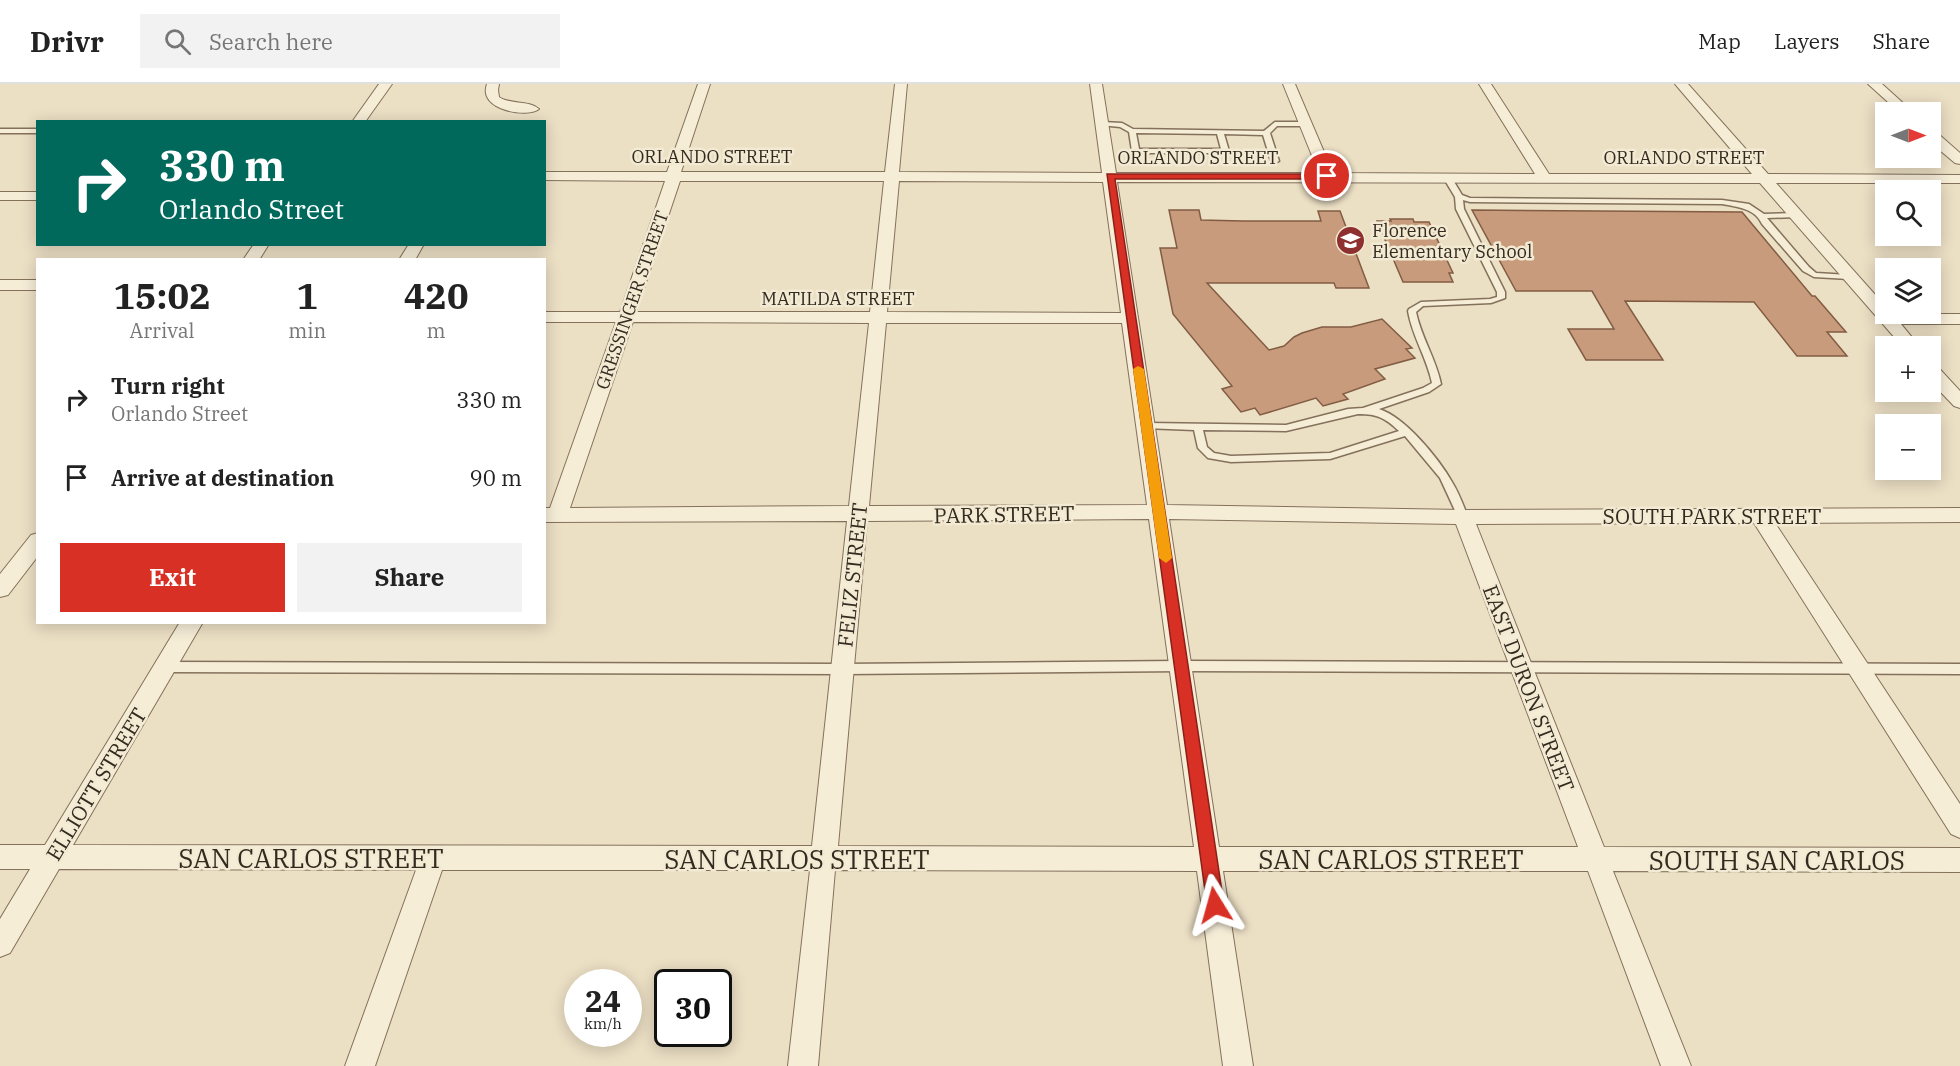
<!DOCTYPE html>
<html lang="en">
<head>
<meta charset="utf-8">
<style>
	body { margin:0; font-family:"IBM Plex Serif",serif; background:#f2f2f2; color:#222; height:100vh; display:flex; flex-direction:column; font-size:22px; white-space:nowrap }
	* { box-sizing:border-box; margin:0 }
	p { font-size:20px; color:#767676 }
	.icon { flex:none; width:33px; height:33px; fill:none; stroke:currentColor; stroke-width:2; stroke-linecap:round; stroke-linejoin:round }
	.map { position:relative; flex:1; overflow:hidden }
	.side { position:absolute; left:36px; top:174px; width:510px; height:366px; display:flex; flex-direction:column; background:#fff; border-radius:0px; box-shadow:0 3px 15px #0003 }
	.side>* { flex:none }
	.hud { position:absolute; left:36px; top:36px; width:510px; height:126px; border-radius:0px; box-shadow:0 3px 15px #0003; background:#00695c; color:#fff; overflow:hidden }
	.needle { width:39px; rotate:90deg }
	.tools { position:absolute; left:1875px; top:18px; display:grid; gap:12px }
	.tools a { display:grid; place-items:center; width:66px; height:66px; border-radius:0px; background:#fff; box-shadow:0 3px 15px #0003; font-size:30px }
	.speed { position:absolute; left:564px; top:885px; display:flex; gap:12px; font-size:30px; font-weight:700; text-align:center }
	.speed>* { display:grid; place-content:center; width:78px; height:78px; border-radius:50%; background:#fff; box-shadow:0 3px 15px #0003; line-height:1 }
	.speed small { font-size:15px; font-weight:400 }
	.speed .limit { border:3px solid #111; border-radius:9px; background:#fff; color:#111 }
	.pin { position:absolute; display:grid; place-items:center; width:51px; height:51px; color:#fff; margin:-26px; border:3px solid #fff; border-radius:50%; box-shadow:0 2px 6px #0007 }
	.me { position:absolute; width:66px; margin:-33px; rotate:352deg; stroke-linejoin:round; filter:drop-shadow(0 0 4px #0008) }
	.turn { display:flex; align-items:center; gap:21px; height:126px; padding:0 24px; font-size:27px }
	.turn .icon { width:78px; height:78px; stroke-width:2.5 }
	.turn b { display:block; font-size:42px; line-height:51px }
	.eta { display:flex; justify-content:space-evenly; align-items:center; height:102px; text-align:center }
	.eta b { font-size:36px; font-weight:700; line-height:42px }
	.primary-button { display:flex; gap:12px; margin-top:auto; padding:12px 24px }
	.primary-button a { flex:1; height:69px; border-radius:0px; background:#d93025; color:#fff; font-size:24px; font-weight:700; line-height:69px; text-align:center }
	.primary-button a+a { background:#f2f2f2; color:#222 }
	ul { padding:0; list-style:none }
	li { display:flex; align-items:center; gap:18px; height:78px; padding:0 24px }
	li div { flex:1 }
	li b { display:block; font-size:22px }
	li em { font-style:normal }
	header { display:flex; align-items:center; gap:36px; box-sizing:border-box; height:84px; padding:0 30px; background:#fff; border-bottom:2px solid #e0e0e0 }
	header strong { font-size:28px }
	nav { display:flex; gap:33px; margin-inline-start:auto; font-size:21px }
	.search { width:420px; height:54px; background:#f2f2f2; display:flex; align-items:center; gap:15px; box-sizing:border-box; padding:0 21px; border-radius:0px; color:#767676; font-size:22px }
	.map>svg:first-child { display:block }
	.building { fill:#c79b7c; stroke:#825c43; stroke-width:1.5 }
	.lines { fill:none; stroke-linecap:round; stroke-linejoin:round }
	.lane-casing { stroke:#84715c; stroke-width:3 }
	.street-casing { stroke:#84715c; stroke-width:2 }
	.lane { fill:#f6edd7; fill-rule:evenodd }
	.street { fill:#f6edd7; fill-rule:evenodd }
	.route { fill:#d93025; stroke:#8d1f18; stroke-width:1.5 }
	.slow { fill:#f59e0b }
	.labels { text-anchor:middle; dominant-baseline:central; stroke-width:5; stroke-linejoin:round; paint-order:stroke }
	.far-street-label { font-size:18px; fill:#352a1f; stroke:#f3ead3 }
	.far-poi-label { font-size:18px; fill:#352a1f; stroke:#f3ead3; text-anchor:start }
	.street-label { font-size:21px; fill:#352a1f; stroke:#f3ead3 }
	.near-street-label { font-size:26px; fill:#352a1f; stroke:#f3ead3 }
</style>
</head>
<body>
<header>
<strong>Drivr</strong>
<div class="search"><svg class="icon" aria-label="search" viewBox="0 0 24 24"><circle cx="10" cy="10" r="6"/><path d="M15 15l6 6"/></svg>Search here</div>
<nav><a>Map</a><a>Layers</a><a>Share</a></nav>
</header>
<div class="map">
<svg width="1960" height="982" viewBox="0 0 1960 982">
	<rect width="100%" height="100%" fill="#ebdfc4"/>
	<path class="building" d="M1169,126H1199L1201,136L1243,137H1321L1318,127H1340L1369,204H1336L1334,199H1207L1269,266L1284,262L1294,253L1302,249L1322,243H1351L1382,235L1412,264L1406,265L1415,274L1375,285L1385,295L1343,310L1348,315L1323,322L1316,314L1260,331L1255,324L1241,328L1222,305L1232,302L1173,230L1160,164H1177Z
		M1472,126L1742,128L1812,212H1815L1846,248H1827L1847,272H1797L1754,218L1625,217L1663,276H1586L1568,245H1614L1592,207H1516Z
		M1390,135H1413L1414,138H1429L1453,189H1449L1453,198H1403L1377,137H1391Z"/>
	<g class="lines">
		<defs>
			<path id="lane" d="M1102,38L1122,39L1133,45L1264,47L1275,38H1306L1309,40L1306,42H1277L1270,49L1279,77L1275,79L1271,77L1263,51L1224,50L1229,67L1225,69H1136L1132,67L1129,48L1120,43L1100,41V39ZM1136,49L1217,50L1221,65H1139Z
				M0,45H38V49H0Z
				M1444,91H1450L1462,111L1470,114L1722,116L1749,120L1764,130L1794,129H1797V133L1767,134L1809,183L1816,189L1849,191L1853,193L1849,195L1814,193L1803,187L1762,140C1755,124 1737,123 1722,120L1470,118L1463,116L1464,125L1505,208V214L1491,219L1423,222L1416,228C1421,253 1436,275 1441,300L1429,308L1379,325C1405,333 1439,375 1452,398C1459,409 1463,421 1468,433L1463,437L1458,433L1440,394L1405,352L1330,375L1231,378L1208,374L1198,364L1194,346L1144,344L1142,342L1144,340L1147,339L1286,341L1348,325L1363,324L1423,304L1432,299C1427,274 1412,252 1408,227L1409,225L1421,218L1490,215L1497,213V208L1456,125L1455,113L1443,93ZM1358,330C1378,330 1385,334 1399,347L1330,369L1231,372L1214,369L1207,363L1203,346L1286,347Z
				M1181,577L1960,580V590L1181,587L843,590L166,588L162,586L160,583L162,580L166,578L843,580Z"/>
			<path id="street" d="M379,0H392L365,38H352Z
				M487,0H499L498,6L499,13C511,21 529,16 539,25C529,34 477,27 487,0Z
				M698,0H710L681,88H885L895,0H907L899,88L1102,89L1090,0H1102L1116,89H1319L1283,0H1295L1333,89L1535,90L1479,0H1491L1549,90H1752L1675,0H1688L1768,90L1960,91V99H1776L1886,223V230H1960V240H1901L1919,262H1902L1760,99L1117,98L1167,421L1463,426L1960,424V438L1775,439L1960,720V754L1951,750L1754,439L1476,440L1604,763L1960,764V788L1613,787L1691,982H1661L1588,787H1223L1253,982H1223L1197,787L835,786L818,982H788L810,786H442L375,982H345L416,786L59,785L10,869L0,873V835L30,785H0V761H45L180,538H203L73,761L812,762L847,437L544,438V424H550L616,238H544V228H620L665,97L544,96V88H667ZM680,97H884L870,228H636ZM899,97L1103,98L1121,229L887,228ZM633,238L869,239L849,422L570,424ZM886,239H1122L1147,421L869,422ZM1149,435L1194,763L838,762L867,437ZM1169,435L1456,440L1578,763H1219Z
				M1868,0H1882L1913,28H1899Z
				M1930,46L1935,47L1960,69V80L1955,79L1930,58Z
				M0,108H38V116H0Z
				M254,160H269L259,176H243Z
				M409,160H424L415,176H399Z
				M0,196H38V206H0Z
				M1930,279L1936,281L1960,307V324L1954,322L1930,297Z
				M38,449V472L8,511L0,513V490L31,451Z"/>
		</defs>
		<use href="#lane" class="lane-casing"/>
		<use href="#street" class="street-casing"/>
		<use href="#lane" class="lane"/>
		<use href="#street" class="street"/>
	</g>
	<path class="route" d="M1107,90H1327L1332,92L1327,95H1115L1224,821L1221,827L1215,829L1209,827L1207,821Z"/>
	<path class="slow" d="M1138,282L1144,285L1172,474L1166,479L1159,474L1133,285Z"/>
	<defs>
		<symbol id="school-disc" viewBox="-11 -11 22 22"><circle r="9.5" fill="#8f3030" stroke="#f3ead3"/><path d="M0-5L7-2L0 1L-7-2ZM-4 1L0 2.5L4 1V4Q0 6-4 4Z" fill="#fff"/></symbol>
	</defs>
	<g fill-rule="evenodd">
		<use href="#school-disc" x="1334" y="140" width="33" height="33"/>
	</g>
	<g class="labels">
		<g class="far-street-label">
			<text x="712" y="72">ORLANDO STREET</text>
			<text x="1198" y="73">ORLANDO STREET</text>
			<text x="1684" y="73">ORLANDO STREET</text>
			<text x="838" y="214">MATILDA STREET</text>
			<text transform="translate(632 216) rotate(-71)">GRESSINGER STREET</text>
		</g>
		<g class="far-poi-label">
			<text x="1372" y="146">Florence<tspan x="1372" dy="21">Elementary School</tspan></text>
		</g>
		<g class="street-label">
			<text transform="translate(1004 430) rotate(-1)">PARK STREET</text>
			<text x="1712" y="432">SOUTH PARK STREET</text>
			<text transform="translate(852 491) rotate(-84)">FELIZ STREET</text>
			<text transform="translate(1529 604) rotate(69)">EAST DURON STREET</text>
			<text transform="translate(96 700) rotate(-59)">ELLIOTT STREET</text>
		</g>
		<g class="near-street-label">
			<text x="311" y="774">SAN CARLOS STREET</text>
			<text x="797" y="775">SAN CARLOS STREET</text>
			<text x="1391" y="775">SAN CARLOS STREET</text>
			<text x="1777" y="776">SOUTH SAN CARLOS</text>
		</g>
	</g>
</svg>
<div class="tools">
<a><svg class="needle" viewBox="-14 -14 28 28"><path d="M0-13l5 13h-10z" fill="#e53935"/><path d="M0 13l5-13h-10z" fill="#767676"/></svg></a>
<a><svg class="icon" aria-label="search" viewBox="0 0 24 24"><circle cx="10" cy="10" r="6"/><path d="M15 15l6 6"/></svg></a>
<a><svg class="icon" aria-label="layers" viewBox="0 0 24 24"><path d="M12 4l9 5-9 5-9-5zM3 14l9 5 9-5"/></svg></a>
<a>+</a>
<a>−</a>
</div>
<div class="speed"><div>24<small>km/h</small></div><div class="limit">30</div></div>
<div class="pin" style="left:1327px;top:92px;background:#d93025"><svg class="icon" aria-label="arrive" viewBox="0 0 24 24"><path d="M6 21V4h12l-3 4 3 4H6"/></svg></div>
<svg class="me" style="left:1215px;top:821px" viewBox="-20 -20 40 40"><path d="M0-17L14 15 0 8-14 15z" fill="#d93025" stroke="#fff" stroke-width="4"/></svg>
<div class="hud">
<div class="turn"><svg class="icon" aria-label="right" viewBox="0 0 24 24"><path d="M7 20v-9h11M14 6l5 5-5 5"/></svg><div><b>330 m</b>Orlando Street</div></div>
</div>
<section class="side">
<div class="eta">
<div><b>15:02</b><p>Arrival</p></div>
<div><b>1</b><p>min</p></div>
<div><b>420</b><p>m</p></div>
</div>
<ul>
<li><svg class="icon" aria-label="right" viewBox="0 0 24 24"><path d="M7 20v-9h11M14 6l5 5-5 5"/></svg><div><b>Turn right</b><p>Orlando Street</p></div><em>330 m</em></li>
<li><svg class="icon" aria-label="arrive" viewBox="0 0 24 24"><path d="M6 21V4h12l-3 4 3 4H6"/></svg><div><b>Arrive at destination</b></div><em>90 m</em></li>
</ul>
<div class="primary-button"><a>Exit</a><a>Share</a></div>
</section>
</div>
</body>
</html>
